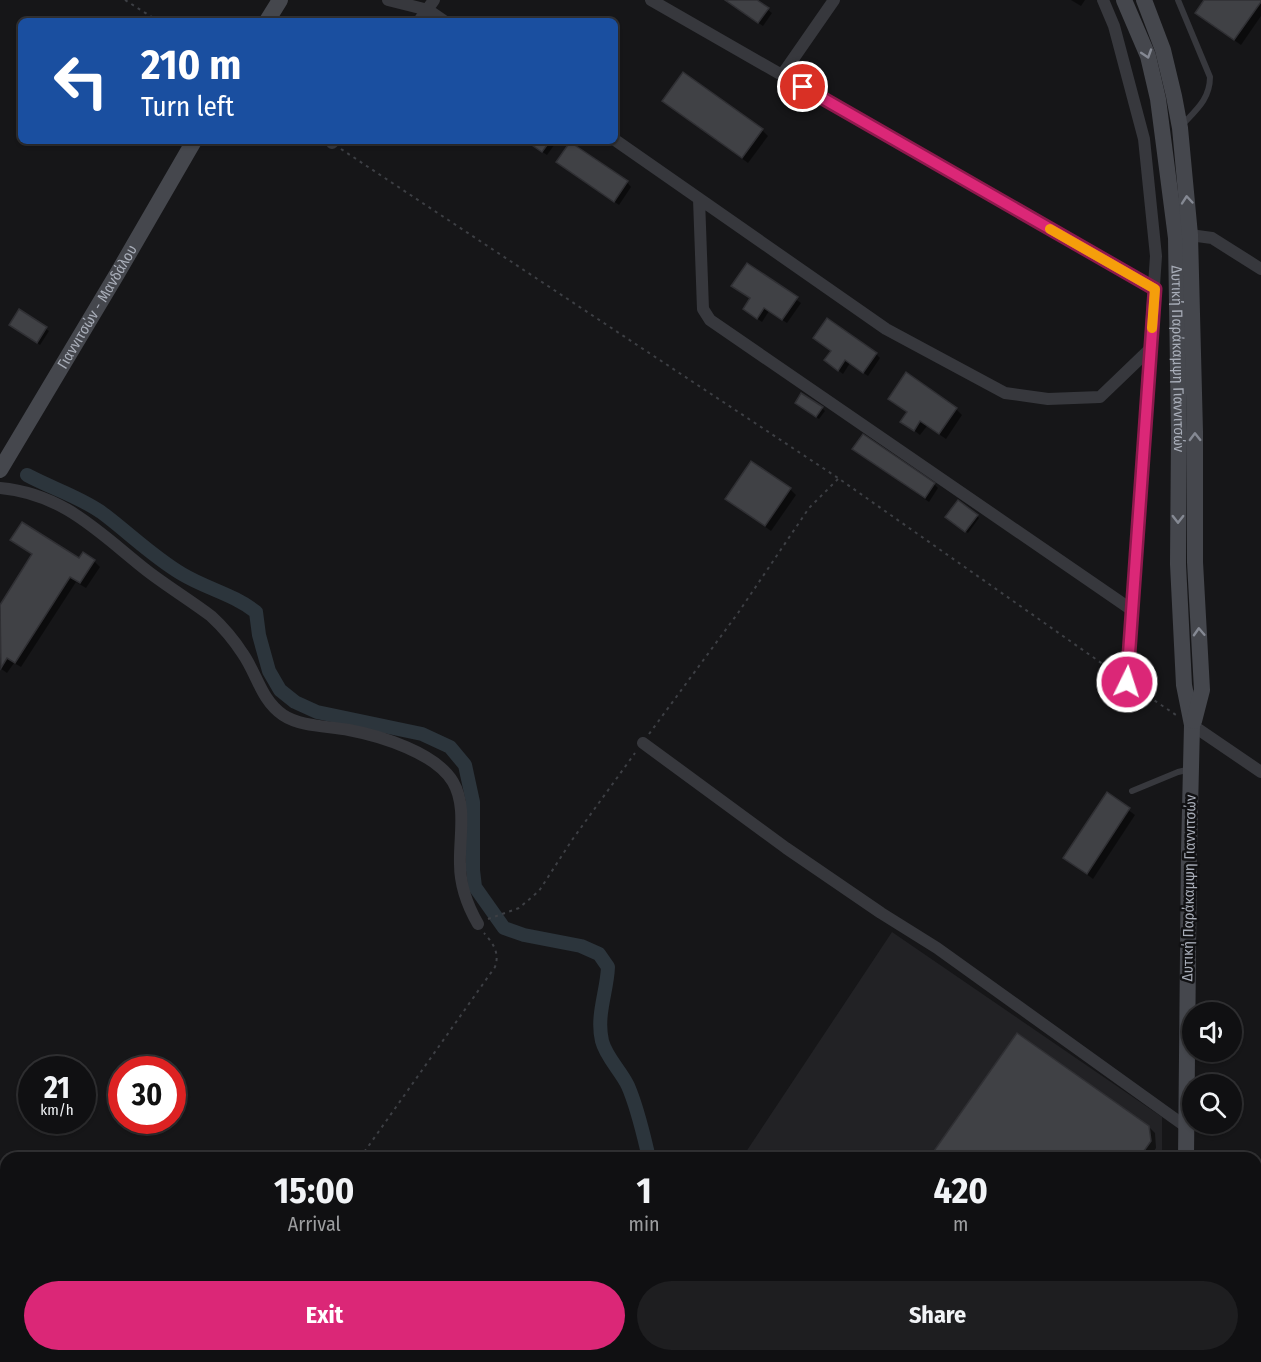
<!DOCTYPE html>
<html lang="en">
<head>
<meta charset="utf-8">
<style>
	body { margin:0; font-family:"Fira Sans Condensed",sans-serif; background:#1e1e20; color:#f1f3f6; height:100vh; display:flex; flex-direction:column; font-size:22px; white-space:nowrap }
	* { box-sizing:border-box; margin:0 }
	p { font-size:20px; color:#9c9d9f }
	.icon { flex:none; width:33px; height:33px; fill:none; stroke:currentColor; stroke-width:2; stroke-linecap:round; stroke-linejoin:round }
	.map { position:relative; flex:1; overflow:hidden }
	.details { position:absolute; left:0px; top:1152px; width:1262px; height:210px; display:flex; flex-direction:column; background:#101012; border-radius:18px 18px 0 0; box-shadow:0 2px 4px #0004,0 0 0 2px #303032 }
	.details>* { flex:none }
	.guide { position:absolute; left:18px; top:18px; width:600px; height:126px; border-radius:9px; box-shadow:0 2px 4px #0004,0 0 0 2px #303032; background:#1a4fa0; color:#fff; overflow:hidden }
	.controls { position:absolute; left:1182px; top:1002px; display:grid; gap:12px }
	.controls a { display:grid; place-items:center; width:60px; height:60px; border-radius:50%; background:#101012; box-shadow:0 2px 4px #0004,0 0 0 2px #303032; font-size:30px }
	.speed { position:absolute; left:18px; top:1056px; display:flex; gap:12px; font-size:30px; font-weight:700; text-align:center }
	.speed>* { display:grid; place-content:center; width:78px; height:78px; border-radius:50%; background:#101012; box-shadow:0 2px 4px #0004,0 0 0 2px #303032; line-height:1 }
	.speed small { font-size:15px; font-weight:400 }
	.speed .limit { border:9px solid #d22; background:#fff; color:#111 }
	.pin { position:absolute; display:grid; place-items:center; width:51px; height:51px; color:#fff; margin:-26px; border:3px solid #fff; border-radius:50%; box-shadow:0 2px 6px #0007 }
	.me { position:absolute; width:66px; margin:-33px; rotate:4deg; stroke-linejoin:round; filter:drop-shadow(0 0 4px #0008) }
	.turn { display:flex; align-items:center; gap:21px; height:126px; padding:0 24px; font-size:27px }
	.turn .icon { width:78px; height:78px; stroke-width:2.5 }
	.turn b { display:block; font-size:42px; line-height:51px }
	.eta { display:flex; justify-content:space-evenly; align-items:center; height:102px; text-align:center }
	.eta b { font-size:36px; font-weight:700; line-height:42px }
	.action { display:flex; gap:12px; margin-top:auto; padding:12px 24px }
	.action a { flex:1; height:69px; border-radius:36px; background:#db2777; color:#fff; font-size:24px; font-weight:700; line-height:69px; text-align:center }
	.action a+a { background:#1e1e20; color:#f1f3f6 }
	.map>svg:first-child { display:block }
	.built { fill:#222225 }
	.shadow { fill:#0007 }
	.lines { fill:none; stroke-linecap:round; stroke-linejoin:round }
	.canal { stroke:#2c353c; stroke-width:14 }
	.building { fill:#404145; stroke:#303034; stroke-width:1.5 }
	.path { stroke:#3d3f44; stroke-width:2; stroke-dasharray:3 4.5; stroke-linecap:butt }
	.lane { stroke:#37383d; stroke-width:6 }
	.street { stroke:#37383d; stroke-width:12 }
	.secondary { stroke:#45474d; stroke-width:16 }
	.oneway { stroke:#858993 }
	.route-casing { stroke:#8e194d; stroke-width:15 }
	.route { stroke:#db2777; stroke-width:10 }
	.slow { stroke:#f59e0b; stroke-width:10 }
	.labels { text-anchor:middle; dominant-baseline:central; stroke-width:5; stroke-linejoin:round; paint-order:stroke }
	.street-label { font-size:15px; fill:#a8adb8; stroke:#111113 }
</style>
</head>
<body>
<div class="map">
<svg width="1261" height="1362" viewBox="0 0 1261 1362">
	<rect width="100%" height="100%" fill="#161618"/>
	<path class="built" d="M892,932L1162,1117V1158H742Z
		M736,1356H1025L1017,1362H744Z
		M1090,1356H1178L1179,1362H1082Z"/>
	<path class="shadow" d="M725,0H755L772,13L763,26Z
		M1071,0H1085L1081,6Z
		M1206,0H1261V16L1241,45L1203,18Z
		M664,101L762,130L768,136L748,163Z
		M526,141H557L547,155Z
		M558,162L627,182L631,187L619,205Z
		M747,265L801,303L787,323L769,311L762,322L749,313L751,299L738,290Z
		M20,311L49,331L40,345L14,327Z
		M832,351L876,354L880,358L868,376L850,363L843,374L830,364Z
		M890,399L956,409L962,415L946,439L927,426L920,435L902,421L908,413Z
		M799,405L822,408L825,411L819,419Z
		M854,449L934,484L938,488L929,502Z
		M790,489L796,495L771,531L727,499Z
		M977,516L979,518L968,533L950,520Z
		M12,540L79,560L94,561L100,567L86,588L76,582L21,667L14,663L7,673L0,668V608L33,556Z
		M1107,794L1135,815L1093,879L1065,858Z
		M1149,1127L1155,1133L1156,1148L1149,1158H931Z
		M1106,1356H1158V1362H1099Z"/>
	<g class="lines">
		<path class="canal" d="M27,475C51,488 78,496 101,512C128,532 153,557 182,574C207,589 233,594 256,612L259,635L269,671L280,690L295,702L317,712L422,734L450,747L465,765L473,802V870L475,887L504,928L524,935L581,946L599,954L608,967C607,992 596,1015 602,1041C606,1057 621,1071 628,1086C638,1109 643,1133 649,1158
			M713,1356V1362"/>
	</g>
	<path class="building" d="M725,0H757L769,8L758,23Z
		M1204,0H1261V2L1234,40L1195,13Z
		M683,72L763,129L742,158L662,101Z
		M526,141H550L542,152Z
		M570,142L628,181L614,202L556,162Z
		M747,263L798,297L782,320L764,308L757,319L743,309L750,298L731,286Z
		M19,309L47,327L37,343L9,325Z
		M827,318L877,353L863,373L845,360L838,371L824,360L831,351L813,338Z
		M906,372L957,408L939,434L920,421L914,431L900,422L907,412L888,399Z
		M801,393L823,407L816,417L795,403Z
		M863,434L935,483L925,498L852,449Z
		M751,461L791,488L765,526L725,499Z
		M958,500L978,515L965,532L945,517Z
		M22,522L79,558L83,552L95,560L80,583L70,577L15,663L7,658L1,668L0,605L32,554L10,540Z
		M1107,792L1130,808L1087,874L1063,858Z
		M1017,1033L1149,1126L1151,1141L1139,1158H929Z
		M1104,1356H1152V1362H1096Z"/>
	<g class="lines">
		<path class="path" d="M125,0L158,21
			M341,149L838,478L1117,674
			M1136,688L1176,715
			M649,734L738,613L809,508L838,479
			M488,919L519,908L539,891L572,840L635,753
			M360,1158L495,967C500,953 493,943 484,933
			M216,1362L220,1356"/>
		<path class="lane" d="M1178,0L1210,77C1210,99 1196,110 1182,125
			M1132,791L1178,772L1191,769
			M829,1362L832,1356"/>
		<path class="street" d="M388,0L428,10L444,21
			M651,0L1155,289
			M1103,0L1114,26L1144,139L1156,256L1127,682
			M419,21L434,0
			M782,75L834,0
			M615,140L886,329L1005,393L1048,399L1100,397L1151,348
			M332,143L334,141
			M699,199L703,309L710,320L1132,610
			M1190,235L1212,238L1261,269
			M0,488C66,494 101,535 150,573C170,588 191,601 211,616C223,627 234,640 243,654C257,674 261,700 283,715C301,727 328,726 349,730C381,736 436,753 453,782C467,806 459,838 460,864C460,886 467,905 478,924
			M1192,725L1261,772
			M643,743L786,848L881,913L937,948L1185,1126
			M1042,1362L1049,1356"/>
		<g class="secondary">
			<path id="s1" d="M1124,0L1148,56L1158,99L1176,238L1179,433L1178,564L1184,685L1192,725L1189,852L1186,1158"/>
			<path d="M1144,0L1163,50L1174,96L1180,128L1190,235L1195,432V562L1202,690L1194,721"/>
			<path d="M267,21L280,0"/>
			<path id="s2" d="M0,470L117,274L194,141"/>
			<path d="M1201,1356L1202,1362"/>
		</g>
	</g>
	<defs><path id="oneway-chevron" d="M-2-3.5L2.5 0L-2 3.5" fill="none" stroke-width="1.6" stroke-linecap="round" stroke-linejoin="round" transform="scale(1.5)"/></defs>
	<g class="oneway">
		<use href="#oneway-chevron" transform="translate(1147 54) rotate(72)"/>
		<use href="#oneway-chevron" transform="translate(1187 200) rotate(-95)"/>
		<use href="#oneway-chevron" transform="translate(1195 437) rotate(-91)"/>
		<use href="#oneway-chevron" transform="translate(1178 519) rotate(90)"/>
		<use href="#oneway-chevron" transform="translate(1199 632) rotate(-93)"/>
	</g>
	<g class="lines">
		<defs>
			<path id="route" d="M803,87L1155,289L1127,682"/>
		</defs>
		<use href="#route" class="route-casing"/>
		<use href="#route" class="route"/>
		<path class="slow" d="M1050,229L1155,289L1152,328"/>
	</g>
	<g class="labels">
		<g class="street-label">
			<text stroke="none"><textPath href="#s2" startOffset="190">Γιαννιτσών - Μανδάλου</textPath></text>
			<text stroke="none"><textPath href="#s1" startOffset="366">Δυτική Παράκαμψη Γιαννιτσών</textPath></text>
			<text transform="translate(1189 888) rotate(-89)">Δυτική Παράκαμψη Γιαννιτσών</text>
		</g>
	</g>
</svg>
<div class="controls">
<a><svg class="icon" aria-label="sound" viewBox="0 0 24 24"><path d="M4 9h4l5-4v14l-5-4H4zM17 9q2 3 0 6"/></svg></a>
<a><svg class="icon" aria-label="search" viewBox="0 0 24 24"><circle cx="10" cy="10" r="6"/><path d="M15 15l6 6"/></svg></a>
</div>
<div class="speed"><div>21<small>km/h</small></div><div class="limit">30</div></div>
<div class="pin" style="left:803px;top:87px;background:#d93025"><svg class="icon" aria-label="arrive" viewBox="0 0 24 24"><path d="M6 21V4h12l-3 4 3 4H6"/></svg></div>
<svg class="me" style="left:1127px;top:682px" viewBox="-20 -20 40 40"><circle r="17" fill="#db2777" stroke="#fff" stroke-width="3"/><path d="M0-11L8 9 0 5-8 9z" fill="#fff"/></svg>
<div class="guide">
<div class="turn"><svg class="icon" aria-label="left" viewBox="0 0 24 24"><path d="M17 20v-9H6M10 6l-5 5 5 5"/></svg><div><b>210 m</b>Turn left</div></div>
</div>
<section class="details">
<div class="eta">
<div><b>15:00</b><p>Arrival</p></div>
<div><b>1</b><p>min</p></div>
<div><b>420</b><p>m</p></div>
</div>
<div class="action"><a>Exit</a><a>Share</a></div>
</section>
</div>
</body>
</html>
